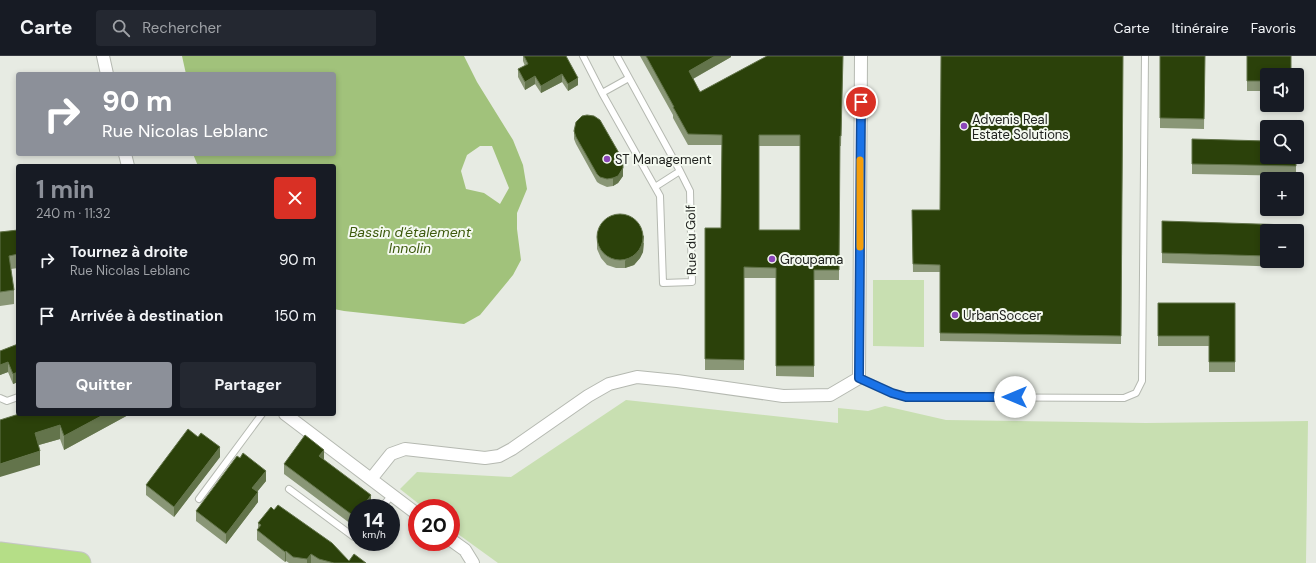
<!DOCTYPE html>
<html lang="fr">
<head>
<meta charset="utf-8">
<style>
	body { margin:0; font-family:"DM Sans",sans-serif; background:#242831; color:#f1f3f6; height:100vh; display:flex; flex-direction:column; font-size:15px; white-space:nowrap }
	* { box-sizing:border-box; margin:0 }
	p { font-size:13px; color:#9ea1a6 }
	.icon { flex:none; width:22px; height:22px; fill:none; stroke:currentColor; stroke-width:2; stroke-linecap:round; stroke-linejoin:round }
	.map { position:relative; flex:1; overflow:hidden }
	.details { position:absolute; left:16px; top:108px; width:320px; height:252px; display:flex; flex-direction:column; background:#171b24; border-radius:4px; box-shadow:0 2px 6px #0003 }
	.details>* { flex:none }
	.banner { position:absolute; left:16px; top:16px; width:320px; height:84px; border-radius:4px; box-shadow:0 2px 6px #0003; background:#8c9099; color:#fff; overflow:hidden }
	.tools { position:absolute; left:1260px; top:12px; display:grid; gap:8px }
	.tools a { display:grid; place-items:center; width:44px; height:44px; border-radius:4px; background:#171b24; box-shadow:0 2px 6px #0003; font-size:20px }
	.speed { position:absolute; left:348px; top:443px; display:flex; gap:8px; font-size:20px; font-weight:700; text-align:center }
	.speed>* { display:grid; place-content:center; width:52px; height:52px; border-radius:50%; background:#171b24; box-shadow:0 2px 6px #0003; line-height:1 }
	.speed small { font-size:10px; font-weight:400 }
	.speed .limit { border:6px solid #d22; background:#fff; color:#111 }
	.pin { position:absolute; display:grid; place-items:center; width:34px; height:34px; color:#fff; margin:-17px; border:2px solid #fff; border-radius:50%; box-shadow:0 1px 4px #0007 }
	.me { position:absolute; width:44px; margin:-22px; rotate:270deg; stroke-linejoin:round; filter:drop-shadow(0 0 3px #0008) }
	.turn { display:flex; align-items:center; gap:14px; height:84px; padding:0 20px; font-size:18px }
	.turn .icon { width:52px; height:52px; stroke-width:2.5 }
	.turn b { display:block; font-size:28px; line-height:34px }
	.round { display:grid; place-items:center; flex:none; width:42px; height:42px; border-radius:4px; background:#242831 }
	.summary { display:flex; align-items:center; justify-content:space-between; height:68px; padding:0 20px }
	h1 { font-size:24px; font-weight:700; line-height:30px; color:#8c9099 }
	.button { display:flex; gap:8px; margin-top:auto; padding:8px 20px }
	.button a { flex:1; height:46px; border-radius:4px; background:#8c9099; color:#fff; font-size:16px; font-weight:700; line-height:46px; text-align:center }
	.button a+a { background:#242831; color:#f1f3f6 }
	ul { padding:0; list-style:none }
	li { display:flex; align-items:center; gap:12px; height:56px; padding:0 20px }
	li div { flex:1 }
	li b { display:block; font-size:15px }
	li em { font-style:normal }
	header { display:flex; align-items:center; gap:24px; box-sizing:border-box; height:56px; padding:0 20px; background:#171b24; border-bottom:1px solid #363941 }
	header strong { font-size:19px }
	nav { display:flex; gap:22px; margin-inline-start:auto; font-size:14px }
	.search { width:280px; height:36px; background:#242831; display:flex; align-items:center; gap:10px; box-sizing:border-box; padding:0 14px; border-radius:4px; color:#9ea1a6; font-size:15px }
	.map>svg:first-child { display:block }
	.green { fill:#c8dfb1 }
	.water { fill:#a1c27b; fill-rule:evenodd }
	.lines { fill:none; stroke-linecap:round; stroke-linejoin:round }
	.service-casing { stroke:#b5b9b1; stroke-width:8 }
	.minor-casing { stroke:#b5b9b1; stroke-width:14 }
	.motorway-casing { stroke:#c5c6c5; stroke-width:23 }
	.service { stroke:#fff; stroke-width:6 }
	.minor { stroke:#fff; stroke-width:12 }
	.motorway { stroke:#b5de87; stroke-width:21 }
	.wall { fill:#899676; fill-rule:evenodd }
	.shaded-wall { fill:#63744b }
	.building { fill:#2b410a; stroke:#63744b; fill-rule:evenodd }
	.route-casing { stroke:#114b97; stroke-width:10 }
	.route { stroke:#1a73e8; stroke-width:7 }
	.slow { stroke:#f59e0b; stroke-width:7 }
	.poi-dot { fill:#8c47ba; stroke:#f4f9f0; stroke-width:1.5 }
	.labels { text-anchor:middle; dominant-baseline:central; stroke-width:4; stroke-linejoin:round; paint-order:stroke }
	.poi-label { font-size:13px; fill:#212320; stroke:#f4f9f0; text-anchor:start }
	.street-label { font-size:13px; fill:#212320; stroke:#f4f9f0 }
	.water-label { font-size:14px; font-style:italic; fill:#3d5a0d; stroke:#f4f9f0 }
</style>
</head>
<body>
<header>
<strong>Carte</strong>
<div class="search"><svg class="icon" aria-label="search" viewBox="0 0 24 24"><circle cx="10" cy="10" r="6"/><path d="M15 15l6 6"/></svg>Rechercher</div>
<nav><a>Carte</a><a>Itinéraire</a><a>Favoris</a></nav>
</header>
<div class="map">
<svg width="1316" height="507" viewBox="0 0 1316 507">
	<rect width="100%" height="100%" fill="#e7ebe3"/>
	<path class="green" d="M873,224H924V291L873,290Z
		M626,344L838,367V352L868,355L885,350L946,364L1146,367L1308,365L1306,507H498L451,473V452H424L400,433L417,416L511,421Z"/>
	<path class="water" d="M182,0H464L477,26L513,84L523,109L527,133L517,157V173L521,204L513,219L480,259L464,268L344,255L334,253V110H198L193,98H334V18H186ZM480,90H492L509,132L500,148L484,137L466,133L461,115L467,99Z"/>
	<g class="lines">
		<defs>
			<path id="service" d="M583,0L602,37L660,140L663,227L692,226L690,135L680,115L617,0
				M602,37L629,22
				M655,131L680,115
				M859,322L892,337L906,341L1124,342L1136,337L1142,325L1145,0
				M0,342L7,345L18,341
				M289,433L354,481L357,480
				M199,443L262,358
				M381,452L392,439"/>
			<path id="minor" d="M103,0L107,18
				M125,98L128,110
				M285,358L417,458
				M371,423L391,398L405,393L485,402L499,400L512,393L588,340L609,328L637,321L677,325L783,340L830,339L859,322L861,0
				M451,484L465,494L473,507"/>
			<path id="motorway" d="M0,497L80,507"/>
		</defs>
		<use href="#service" class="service-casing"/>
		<use href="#minor" class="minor-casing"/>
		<use href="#motorway" class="motorway-casing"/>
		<use href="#service" class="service"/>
		<use href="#minor" class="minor"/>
		<use href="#motorway" class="motorway"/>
	</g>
	<path class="wall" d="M523,0H566L578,29L568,35L562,26L541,37L535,28L525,34L518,21V13L525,10L523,5Z
		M640,0H731V1L693,23L700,36L843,0L841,90H840L839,224H814V321L776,320V222H744V314H705V172H721L722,89H688L673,62V59ZM759,90H800V174H759Z
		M1123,0L1121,288L940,285V216H913L912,154H940Z
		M1160,0H1205L1204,73L1160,72Z
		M1247,0L1267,19V35H1247Z
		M574,75L623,120L618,127L613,130L607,131L600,128L597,126L576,88L574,83Z
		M1192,83L1296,101V120L1192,118Z
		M1162,165L1267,175V205H1289V211L1162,207Z
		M18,174V212L11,213L14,234V248L0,250V176Z
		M597,176L644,187L643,196L640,202L634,209L625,212H616L607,209L601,202L597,193Z
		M1158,247H1235V316H1209V290H1158Z
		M18,288V326L13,328L8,316L0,319V295Z
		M130,358L64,394L60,383L39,389L40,409L0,364Z
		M198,381L220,401L174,461L146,439V429Z
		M240,402L266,425L257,436L258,446L226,488L196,465V455Z
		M324,404L371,449L355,471L284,418V408Z
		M258,467L349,505L366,507H289L286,505L285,506L257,484V474L258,473Z"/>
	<path class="shaded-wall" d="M715,0H731V1L689,25V15Z
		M562,18V26L541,37V30Z
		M535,20V28L525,34V26Z
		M578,22V29L568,35V28Z
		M623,112V120L618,127L613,130V122Z
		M644,179L643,196L640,202L634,209L625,212V205Z
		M8,306V316L0,319V309Z
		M18,316V326L13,328V318Z
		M105,358H130L64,394V380Z
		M60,369V383L35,390V377Z
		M220,391V401L174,461V451Z
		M324,394V404L319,400Z
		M40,395V409L0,421V408Z
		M266,415V425L252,442V432Z
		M258,436V446L226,488V478Z
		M371,439V449L369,452H362Z
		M357,459V469L355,471V461Z
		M286,495V505L285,506V496Z
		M311,498V507H307V503Z"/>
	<path class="building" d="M524,0H566L578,22L568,28L562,18L541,30L535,20L525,26L518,13L528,8Z
		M646,0H715L689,15L700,36L767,0H843L841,80H840L839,214H814V310H776V212L744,211V304L705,303V172H721L722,79L688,78L673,51H674ZM759,79H800V174H759Z
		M941,0H1123L1121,280L940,277V209L913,208L912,154H940Z
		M1160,0H1205L1204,63L1160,62Z
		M1247,0H1291V19H1267V25H1247Z
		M587,59L594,60L600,64L623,104V112L618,120L613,122L607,123L600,121L597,118L576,81L574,75L576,66L582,60Z
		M1192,83L1267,85V101H1296V110L1192,108Z
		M597 181a23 23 0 1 1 46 0a23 23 0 1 1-46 0Z
		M1162,165L1290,169V175H1267V200L1162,197Z
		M18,174V198L9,200L14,234L0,236V176Z
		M1158,247H1235V306H1209V280H1158Z
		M18,288V316L13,318L8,306L0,309V295Z
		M19,358H105L64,380L60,369L35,377L40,395L0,408V364Z
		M188,373L198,381L201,377L220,391L174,451L146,429Z
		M305,379L324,394L319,400L371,439L362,452H357V459L355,461L284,408Z
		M243,397L266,415L252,432L258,436L226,478L196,455L237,400L240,402Z
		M278,449L332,487L349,505L354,498L366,507H334L319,503L311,498L307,503L293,501L286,495L285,496L257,474L261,469L258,467L271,451L274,454Z"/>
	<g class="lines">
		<defs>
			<path id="route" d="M861,46L859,322L892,337L906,341H1015"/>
		</defs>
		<use href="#route" class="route-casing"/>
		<use href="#route" class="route"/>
		<path class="slow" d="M860,191V104"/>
	</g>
	<g class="poi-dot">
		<circle cx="964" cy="70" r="4"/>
		<circle cx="607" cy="103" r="4"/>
		<circle cx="772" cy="203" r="4"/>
		<circle cx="955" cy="259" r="4"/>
	</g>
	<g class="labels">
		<g class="poi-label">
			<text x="972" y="63">Advenis Real<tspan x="972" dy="15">Estate Solutions</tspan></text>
			<text x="615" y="103">ST Management</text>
			<text x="780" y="203">Groupama</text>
			<text x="963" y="259">UrbanSoccer</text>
		</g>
		<g class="street-label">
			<text transform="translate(691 184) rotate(-91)">Rue du Golf</text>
		</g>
		<g class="water-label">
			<text x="410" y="176">Bassin d'étalement<tspan x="410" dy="16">Innolin</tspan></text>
		</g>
	</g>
</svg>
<div class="tools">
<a><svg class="icon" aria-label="sound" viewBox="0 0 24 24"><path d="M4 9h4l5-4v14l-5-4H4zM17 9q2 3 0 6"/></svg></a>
<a><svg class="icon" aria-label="search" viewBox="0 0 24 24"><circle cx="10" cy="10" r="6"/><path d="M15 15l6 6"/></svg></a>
<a>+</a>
<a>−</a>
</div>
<div class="speed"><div>14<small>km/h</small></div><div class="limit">20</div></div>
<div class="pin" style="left:861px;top:46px;background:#d93025"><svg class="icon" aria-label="arrive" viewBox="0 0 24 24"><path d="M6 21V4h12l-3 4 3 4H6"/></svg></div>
<svg class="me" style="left:1015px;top:341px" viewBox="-20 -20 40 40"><circle r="19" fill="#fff"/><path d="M0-13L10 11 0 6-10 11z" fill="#1a73e8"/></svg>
<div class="banner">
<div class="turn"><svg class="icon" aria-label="right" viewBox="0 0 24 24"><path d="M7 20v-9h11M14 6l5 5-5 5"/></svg><div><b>90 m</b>Rue Nicolas Leblanc</div></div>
</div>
<section class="details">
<div class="summary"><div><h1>1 min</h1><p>240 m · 11:32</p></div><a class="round" style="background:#d93025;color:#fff"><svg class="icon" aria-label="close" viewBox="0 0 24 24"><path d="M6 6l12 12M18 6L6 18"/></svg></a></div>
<ul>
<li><svg class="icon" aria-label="right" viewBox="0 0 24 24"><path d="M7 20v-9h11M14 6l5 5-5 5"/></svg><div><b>Tournez à droite</b><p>Rue Nicolas Leblanc</p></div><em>90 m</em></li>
<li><svg class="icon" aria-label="arrive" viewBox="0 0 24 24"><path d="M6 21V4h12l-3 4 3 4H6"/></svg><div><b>Arrivée à destination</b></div><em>150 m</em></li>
</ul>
<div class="button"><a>Quitter</a><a>Partager</a></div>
</section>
</div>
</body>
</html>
